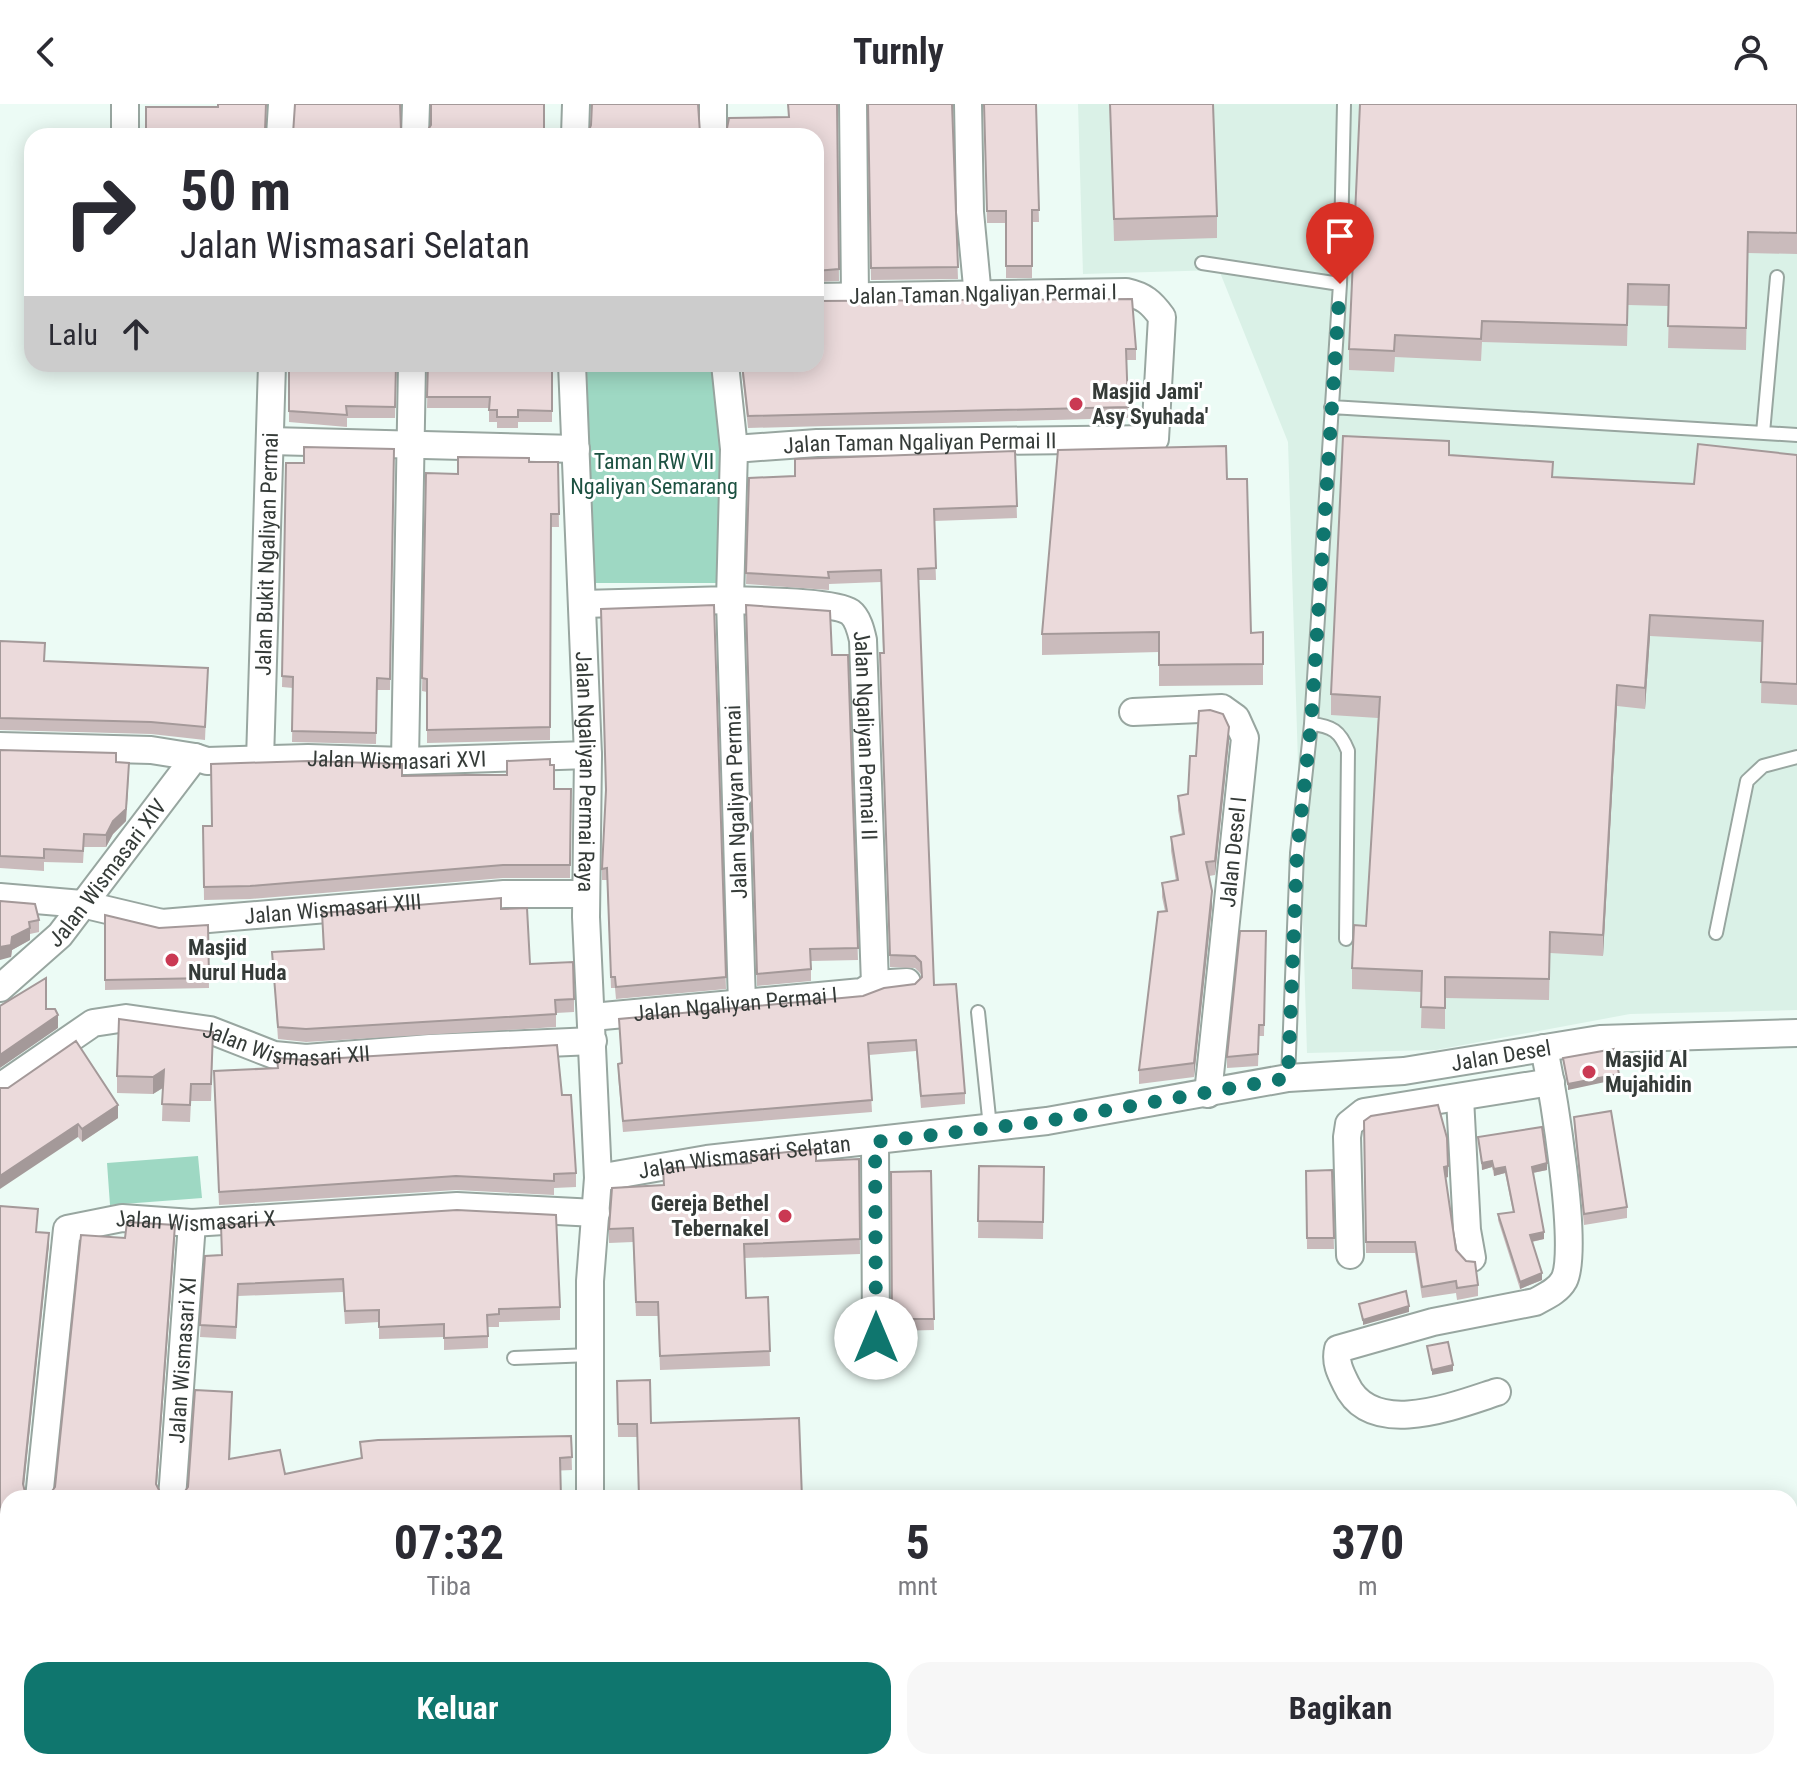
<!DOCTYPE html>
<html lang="id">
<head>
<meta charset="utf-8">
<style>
	body { margin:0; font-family:"Roboto Condensed",sans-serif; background:#f7f7f7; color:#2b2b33; height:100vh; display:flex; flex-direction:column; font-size:30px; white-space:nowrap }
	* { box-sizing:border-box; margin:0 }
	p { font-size:26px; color:#7c7c81 }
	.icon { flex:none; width:44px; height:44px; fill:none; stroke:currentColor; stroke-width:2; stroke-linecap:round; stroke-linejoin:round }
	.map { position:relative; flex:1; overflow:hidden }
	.sheet { position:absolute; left:0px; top:1386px; width:1798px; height:280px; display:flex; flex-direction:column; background:#fff; border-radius:24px 24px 0 0; box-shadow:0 4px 20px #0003 }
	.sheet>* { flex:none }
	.banner { position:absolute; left:24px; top:24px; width:800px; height:244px; border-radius:24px; box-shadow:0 4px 20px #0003; background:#fff; color:#2b2b33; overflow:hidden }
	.pin { position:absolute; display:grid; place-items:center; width:68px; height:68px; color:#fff; margin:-82px -34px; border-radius:50% 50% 50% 0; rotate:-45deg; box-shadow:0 0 8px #0007 }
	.pin .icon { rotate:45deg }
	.me { position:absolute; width:88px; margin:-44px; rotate:0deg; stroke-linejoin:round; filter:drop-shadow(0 0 6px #0008) }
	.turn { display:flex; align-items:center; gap:28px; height:168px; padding:0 24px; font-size:36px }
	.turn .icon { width:104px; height:104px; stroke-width:2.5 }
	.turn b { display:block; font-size:56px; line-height:68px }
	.then { display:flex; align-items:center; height:76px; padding:0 24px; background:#0003; gap:16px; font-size:30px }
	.eta { display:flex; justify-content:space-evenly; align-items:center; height:136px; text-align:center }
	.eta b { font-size:48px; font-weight:700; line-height:56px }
	.cta { display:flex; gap:16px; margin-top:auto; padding:16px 24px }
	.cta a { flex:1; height:92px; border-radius:24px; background:#0f766e; color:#fff; font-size:32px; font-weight:700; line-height:92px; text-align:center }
	.cta a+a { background:#f7f7f7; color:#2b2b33 }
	header { display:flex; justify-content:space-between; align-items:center; height:104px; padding:0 24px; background:#fff; font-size:36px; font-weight:700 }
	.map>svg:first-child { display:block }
	.built { fill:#daf1e7 }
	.green { fill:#9ed8c3 }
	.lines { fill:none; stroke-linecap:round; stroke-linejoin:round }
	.river { stroke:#6fb099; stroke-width:46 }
	.service-casing { stroke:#98a6a0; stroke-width:16 }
	.minor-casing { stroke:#98a6a0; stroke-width:30 }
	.service { stroke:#fff; stroke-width:12 }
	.minor { stroke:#fff; stroke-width:26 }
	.wall { fill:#cabbbc }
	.shaded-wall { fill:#a49999 }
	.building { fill:#ebdadb; stroke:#a49999; stroke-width:2 }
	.route { stroke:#0f766e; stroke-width:14; stroke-dasharray:0 25.2 }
	.poi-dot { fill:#ca3953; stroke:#fff; stroke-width:3 }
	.labels { text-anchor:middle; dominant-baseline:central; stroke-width:6; stroke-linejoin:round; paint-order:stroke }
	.street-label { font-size:22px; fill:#353b38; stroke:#fff }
	.poi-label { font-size:22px; font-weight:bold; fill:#353b38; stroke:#fff; text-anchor:start }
	.park-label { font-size:22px; fill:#1c5141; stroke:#fff }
</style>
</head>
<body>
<header><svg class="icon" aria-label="back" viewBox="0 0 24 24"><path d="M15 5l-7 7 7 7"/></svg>Turnly<svg class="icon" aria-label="person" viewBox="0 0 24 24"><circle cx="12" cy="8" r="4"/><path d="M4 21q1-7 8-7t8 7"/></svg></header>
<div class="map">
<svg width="1797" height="1666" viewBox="0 0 1797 1666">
	<rect width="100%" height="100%" fill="#ecfbf5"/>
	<path class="built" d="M1078,0H1797V906L1630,910L1436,946L1307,949L1288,338L1219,166L1083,170Z"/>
	<path class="green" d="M587,260H720L721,479H589Z
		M198,1052L202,1094L110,1101L107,1059Z"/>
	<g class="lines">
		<path class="river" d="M1621,1658L1625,1666
			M1292,1666L1295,1658"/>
		<defs>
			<path id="service" d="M1202,159L1340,180
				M1331,303L1797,331
				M1763,329L1777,173
				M1311,620C1332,622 1340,627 1348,647L1346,835
				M1716,829L1747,677L1763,662L1797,653
				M978,908L990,1023
				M1288,974L1297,749L1311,620L1340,180L1344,0
				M514,1254L591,1251"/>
			<g id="minor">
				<path d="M853,0L855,192"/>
				<path d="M968,0L970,108L978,193"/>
				<path d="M125,32V0"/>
				<path d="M280,32L282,0"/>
				<path d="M415,32L416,0"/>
				<path d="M575,32L576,0"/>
				<path d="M713,32V0"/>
				<path id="s1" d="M572,260L588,651L586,813L598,1074L590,1177V1394"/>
				<path d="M270,337L576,345"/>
				<path id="s2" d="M734,345L817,339L1155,335L1162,213C1151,198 1144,192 1126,188L816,193"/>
				<path d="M582,500L730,496L734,345L725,260"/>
				<path d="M1133,608L1222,604L1236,614L1245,634L1208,990"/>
				<path d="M0,642L151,646L195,653"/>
				<path id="s3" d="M260,656L272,260"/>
				<path d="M405,657L412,260"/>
				<path id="s4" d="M0,793L82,800L162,819L504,790H586"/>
				<path d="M875,880L907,878"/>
				<path id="s5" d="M0,884L60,831L195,653L207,657L308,654L405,657L588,651"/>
				<path id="s6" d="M742,900L730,496C753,497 834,497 850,508C858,514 861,527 863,536L875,880"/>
				<path id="s7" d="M592,913L862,888L875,880"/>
				<path id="s8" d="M0,983L93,919L126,914L210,926L274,951L306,954L430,944L593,937"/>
				<path d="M1460,994L1467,1126L1472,1154"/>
				<path d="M875,1038L876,1234"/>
				<path id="s9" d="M598,1074L707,1055L1047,1017L1288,974L1404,967L1600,935L1797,929"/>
				<path d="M1350,1151L1347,1033L1349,1020L1364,1008L1551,978"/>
				<path d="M1497,1288C1454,1302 1371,1335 1346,1280C1340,1268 1335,1258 1338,1245L1433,1218L1535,1198C1546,1192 1558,1187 1564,1176C1580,1145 1552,983 1544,944"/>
				<path id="s10" d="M39,1394L67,1125L122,1114L192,1119L457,1102L596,1109"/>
				<path id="s11" d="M172,1394L192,1119"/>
				<path d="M0,1458H8"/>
				<path d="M598,1658V1666"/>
				<path d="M128,1660L129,1666"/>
			</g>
		</defs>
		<use href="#service" class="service-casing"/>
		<use href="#minor" class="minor-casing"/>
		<use href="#service" class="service"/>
		<use href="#minor" class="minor"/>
	</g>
	<path class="wall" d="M837,0L839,177L816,178V32L788,13Z
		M868,0H952L958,175L871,176Z
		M984,0H1036L1039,118H1032V174H1006V119H987Z
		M1110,0L1217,112V134L1114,137Z
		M1797,0V150L1748,149L1746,246L1668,244L1669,202L1628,201L1627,242L1482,238L1481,257L1395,253L1394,268L1349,266V245Z
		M1136,245V256H1126L1128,314L748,324L741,260H816Z
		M396,260L395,314H347V323L289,318V307Z
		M428,260H552V318H518V324H497V318H489V304H427Z
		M394,345L390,586H377L376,640L292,638L293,584L282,583L286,359H304Z
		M1015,347L1017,414L934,417L936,476H918L934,881L965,989V1000L921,1004L916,947L869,951L872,1008L623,1028L618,971V960L621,959L619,915L863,892L915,880L921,873V870L915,864L890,863L880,561L883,549L881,478L829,480V486L746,480L749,374L795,372Z
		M1449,351L1553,373L1694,380L1797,351V601L1761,599L1762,538L1650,532L1645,605L1617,602L1603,852L1550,849L1549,896L1445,894V925L1421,924L1422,888L1352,885V864L1366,822L1378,614L1331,611V590Z
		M529,358H558L559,423H551L550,636L427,639V588L422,587L426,369L458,370Z
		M1227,375L1251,529L1263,528V581L1159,582V548L1042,551V530Z
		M714,501L726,885L616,895L615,884H611L607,776H602V765Z
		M746,501L832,551H848L858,856L811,857V877L757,882Z
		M0,537L45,557L208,564L205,636L151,630L0,626Z
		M1229,637L1215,771L1209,772L1212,802L1194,973L1139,980V966L1165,807L1162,793V779L1176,777L1171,747V733L1182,730L1178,706V692L1188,690L1196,652Z
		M0,646L116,658L129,671L126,717L113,730L106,743H84L83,759L44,758V767L0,764Z
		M550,661L554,685H571L570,774H503L250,795L204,796L203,722H212L402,672L507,671Z
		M0,797L39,816V828L30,830V836L12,846L11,853Z
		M501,805L530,860L574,895V908L556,909V923L306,938L278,935L272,848L323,845L322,809Z
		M105,811L159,824L208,821L209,884L105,886Z
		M1266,827L1264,932H1259L1258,962L1227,964V953Z
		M213,944L211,997H191L190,1018L162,1017L163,984L153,990L117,989V972Z
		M214,967L562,991L576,1069V1083L554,1084V1091L456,1086L219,1101Z
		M0,984L118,1014L82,1038L78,1033Z
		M1574,1013L1627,1103V1114L1584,1121L1574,1024Z
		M1364,1017L1448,1073L1445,1074L1456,1146L1478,1181V1192L1457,1196L1456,1189L1422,1194L1415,1149H1366Z
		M1478,1033L1547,1066L1533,1069L1544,1135L1532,1138L1542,1176L1520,1185L1498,1116V1110L1513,1108L1505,1069L1494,1072L1492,1063L1482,1066Z
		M859,1055L860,1150L744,1154L746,1194L768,1193L770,1262L660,1266L658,1212H636L633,1138L609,1139V1125L663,1081L816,1057Z
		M979,1062L1044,1063L1043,1135L978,1134Z
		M1332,1066L1334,1145H1307L1306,1067Z
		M931,1067L934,1226L892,1227L891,1068Z
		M0,1102L37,1128L49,1141L8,1394V1442H0Z
		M205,1152L560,1203V1216L499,1218V1223H488V1244L444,1246V1233L379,1235V1218L345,1220L343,1188L238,1192L236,1235L200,1233Z
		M617,1277L651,1319L637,1333H618Z
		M232,1301L230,1355L285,1370L361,1355L360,1338L571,1332L572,1366L188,1383Z"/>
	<path class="shaded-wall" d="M1650,511V532L1645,605V584Z
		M1617,581V602L1603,852V831Z
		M1229,623V637L1215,771V757Z
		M129,659L126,717L113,730L106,743V731Z
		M1212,787V802L1194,973V959Z
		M30,824V836L12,846L11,853L0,856V843L12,833Z
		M58,911V924L0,964V951Z
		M164,966V983L153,990V973Z
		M1619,970V975L1568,986V980Z
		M118,1001V1014L82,1038V1025Z
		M78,1020V1033L0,1085V1072Z
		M1492,1057V1063L1482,1066V1059Z
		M1547,1059V1066L1532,1069V1063Z
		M1448,1062V1073L1444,1074V1063Z
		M1505,1063V1069L1494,1072V1065Z
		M175,1121V1134L156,1393V1380Z
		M1544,1128V1135L1530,1138V1131Z
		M49,1129V1141L23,1392V1380Z
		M1542,1169V1176L1520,1185V1178Z
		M1409,1202V1208L1363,1221V1216Z
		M1453,1261V1267L1432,1271V1266Z"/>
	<path class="building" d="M218,0H266L265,27L272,32H146V3H218Z
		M295,0H400L401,27L407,32H288L293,30Z
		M431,0H544V32H424L431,21Z
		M592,0H698L700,29L705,32H587L591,21Z
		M788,0H837L839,165L816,167V32H721L726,29L729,14L789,13Z
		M868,0H952L958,163L871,164Z
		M984,0H1036L1039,106H1032V162H1006V107H987Z
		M1110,0H1213L1217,112L1114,115Z
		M1360,0H1797V129L1748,128L1746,224L1668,222L1669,181L1628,180L1627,221L1482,217L1481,235L1395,231L1394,247L1349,245Z
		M1132,195L1136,245H1126L1128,303L748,312L742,260H816V197Z
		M289,260H396L395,303L346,302L347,311L289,307Z
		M428,260H552V307L518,306V313H497V306H489L490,293H427Z
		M1343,332L1449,337V351L1553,358L1552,373L1694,380L1698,340L1797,351V580L1761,578L1763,517L1650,511L1645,584L1617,581L1603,831L1550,828L1549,875L1445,873V904L1421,903L1422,867L1352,864L1354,821L1366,822L1380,593L1331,590Z
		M1226,342L1227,375H1247L1251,529L1263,528V560L1159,561V528L1042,530L1058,346Z
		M304,343L394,345L390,575L377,574L376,629L292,627L293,573L282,572L286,359H304Z
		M1015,347L1017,402L934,405L936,464L918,465L934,881L956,880L965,989L921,992L916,936L868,939L872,996L623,1017L618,960L622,959L619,915L863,892L884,884L915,880L922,873L921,858L915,852L890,851L880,549H884L881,466L828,468L829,474L746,469L749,374L795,372V355Z
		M458,353L529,354V358H558L559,410H551L550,623L427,626V575L422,574L426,369L458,370Z
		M714,501L726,873L616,883L615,873H611L607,764L602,765L606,686L601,505Z
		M746,501L830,507L832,551H848L858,844L810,845L811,865L757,870Z
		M0,537L45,539L44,557L208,564L205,623L151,618L0,614Z
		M1210,606L1223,610L1229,623L1215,757L1206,758L1212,787L1194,959L1139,966L1158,808L1167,807L1162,779L1178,776L1171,733L1184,730L1178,692L1188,690L1190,652H1196L1199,607Z
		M0,646L116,649V658L129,659L126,705L113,717L106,731L84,730L83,747L44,745V754L0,752Z
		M550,655V661H554V685H571L570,761H503L250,782L204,783L203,722H212L211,660L308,657L402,660V672L466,671H507V657Z
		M501,794V805L527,804L530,860L573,858L574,895L555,896L556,910L306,925L278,923L272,848L324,845L322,809Z
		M0,797L35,800L39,816L29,818L30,824L12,833L11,841L0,843Z
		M105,811L159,824L208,821L209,874L105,876Z
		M1240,827H1266L1264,921H1259L1258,950L1227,953Z
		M46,874V905H55L58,911L0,951V902Z
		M119,915L213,928L211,980H191L190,1001L162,1000L164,966L153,973L117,972Z
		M76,937L118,1001L82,1025L78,1020L0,1072V984H8Z
		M557,941L562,991H571L576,1069L554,1070V1077L456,1072L219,1088L214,967L278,964L277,954L307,956Z
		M1614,945L1619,970L1568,980L1563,954Z
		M1438,1001L1447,1034L1448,1062L1444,1063L1456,1146L1466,1157L1475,1158L1478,1181L1457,1184L1456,1177L1422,1183L1415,1138H1366L1364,1017L1371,1012Z
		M1611,1007L1627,1103L1584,1110L1574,1013Z
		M1542,1023L1547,1059L1532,1063L1544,1128L1530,1131L1542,1169L1520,1178L1498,1110L1514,1108L1505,1063L1494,1065L1492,1057L1482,1059L1478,1033Z
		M816,1045V1057L859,1055L860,1135L744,1140L746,1194L768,1193L770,1247L660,1252L658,1198H636L633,1124L609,1125L612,1084L664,1081L663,1065L751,1059V1052Z
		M979,1062L1044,1063L1043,1118L978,1117Z
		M1332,1066L1334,1134H1307L1306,1067Z
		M931,1067L934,1215H892L891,1068Z
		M0,1102L38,1105L36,1128L49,1129L23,1380L25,1388L32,1394H8V1429H0Z
		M457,1106L556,1111L560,1203L499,1205V1210L487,1211L488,1232L444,1234V1220L379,1223V1206L345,1207L343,1175L238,1180L236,1223L200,1221L205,1152L222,1151L221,1121Z
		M127,1118L175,1121L156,1380L163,1394H47L55,1383L81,1131L125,1134Z
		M1406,1187L1409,1202L1363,1216L1359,1200Z
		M1448,1238L1453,1261L1432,1266L1427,1242Z
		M650,1276L651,1319L799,1314L802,1394H639L637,1320H618L617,1277Z
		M195,1286L232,1288L229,1355L280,1346L285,1370L362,1354L360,1338L378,1336L571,1332L572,1353L560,1354L561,1394H180L188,1383Z
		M8,1460V1658H116L117,1664L123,1666H0V1461Z
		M142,1658H190L191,1666H138L140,1665Z
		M509,1658H549L550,1666H510Z"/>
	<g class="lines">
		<path class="route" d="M876,1234L875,1038L1047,1017L1288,974L1297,749L1311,620L1340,180"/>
	</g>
	<g class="poi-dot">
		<circle cx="1076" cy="300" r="8"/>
		<circle cx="172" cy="856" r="8"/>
		<circle cx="1589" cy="968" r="8"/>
		<circle cx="785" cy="1112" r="8"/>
	</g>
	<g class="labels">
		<g class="street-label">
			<text transform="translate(983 190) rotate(-1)">Jalan Taman Ngaliyan Permai I</text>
			<text stroke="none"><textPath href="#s2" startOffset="186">Jalan Taman Ngaliyan Permai II</textPath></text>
			<text stroke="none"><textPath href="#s3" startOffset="206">Jalan Bukit Ngaliyan Permai</textPath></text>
			<text stroke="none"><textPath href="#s6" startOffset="652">Jalan Ngaliyan Permai II</textPath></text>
			<text stroke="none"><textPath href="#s5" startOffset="506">Jalan Wismasari XVI</textPath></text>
			<text stroke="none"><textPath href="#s1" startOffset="408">Jalan Ngaliyan Permai Raya</textPath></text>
			<text transform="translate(736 698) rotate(-92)">Jalan Ngaliyan Permai</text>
			<text transform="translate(1233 748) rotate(-84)">Jalan Desel I</text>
			<text stroke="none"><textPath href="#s5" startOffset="158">Jalan Wismasari XIV</textPath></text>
			<text stroke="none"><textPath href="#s4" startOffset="336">Jalan Wismasari XIII</textPath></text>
			<text stroke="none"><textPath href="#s7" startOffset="144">Jalan Ngaliyan Permai I</textPath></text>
			<text stroke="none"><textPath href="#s8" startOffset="310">Jalan Wismasari XII</textPath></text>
			<text stroke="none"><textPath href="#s9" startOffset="912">Jalan Desel</textPath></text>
			<text stroke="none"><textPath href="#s9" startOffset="148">Jalan Wismasari Selatan</textPath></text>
			<text stroke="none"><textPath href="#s10" startOffset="400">Jalan Wismasari X</textPath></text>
			<text stroke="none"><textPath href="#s11" startOffset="138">Jalan Wismasari XI</textPath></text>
		</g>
		<g class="poi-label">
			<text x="1092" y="287">Masjid Jami'<tspan x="1092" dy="25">Asy Syuhada'</tspan></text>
			<text x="188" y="843">Masjid<tspan x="188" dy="25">Nurul Huda</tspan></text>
			<text x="1605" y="955">Masjid Al<tspan x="1605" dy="25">Mujahidin</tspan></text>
			<text x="769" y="1099" text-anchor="end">Gereja Bethel<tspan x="769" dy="25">Tebernakel</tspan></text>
		</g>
		<g class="park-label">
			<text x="654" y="357">Taman RW VII<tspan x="654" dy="25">Ngaliyan Semarang</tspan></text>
		</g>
	</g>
</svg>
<div class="pin" style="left:1340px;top:180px;background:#d93025"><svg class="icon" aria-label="arrive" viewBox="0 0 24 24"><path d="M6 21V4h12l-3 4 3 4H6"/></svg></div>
<svg class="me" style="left:876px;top:1234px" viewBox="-20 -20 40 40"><circle r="19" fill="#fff"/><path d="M0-13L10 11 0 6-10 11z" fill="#0f766e"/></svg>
<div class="banner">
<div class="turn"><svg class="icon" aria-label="right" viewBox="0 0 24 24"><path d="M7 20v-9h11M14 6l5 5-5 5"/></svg><div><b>50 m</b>Jalan Wismasari Selatan</div></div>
<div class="then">Lalu<svg class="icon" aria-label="ahead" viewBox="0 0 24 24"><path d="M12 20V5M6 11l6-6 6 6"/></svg></div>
</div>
<section class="sheet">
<div class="eta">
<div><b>07:32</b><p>Tiba</p></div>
<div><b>5</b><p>mnt</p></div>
<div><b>370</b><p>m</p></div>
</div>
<div class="cta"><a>Keluar</a><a>Bagikan</a></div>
</section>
</div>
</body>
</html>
